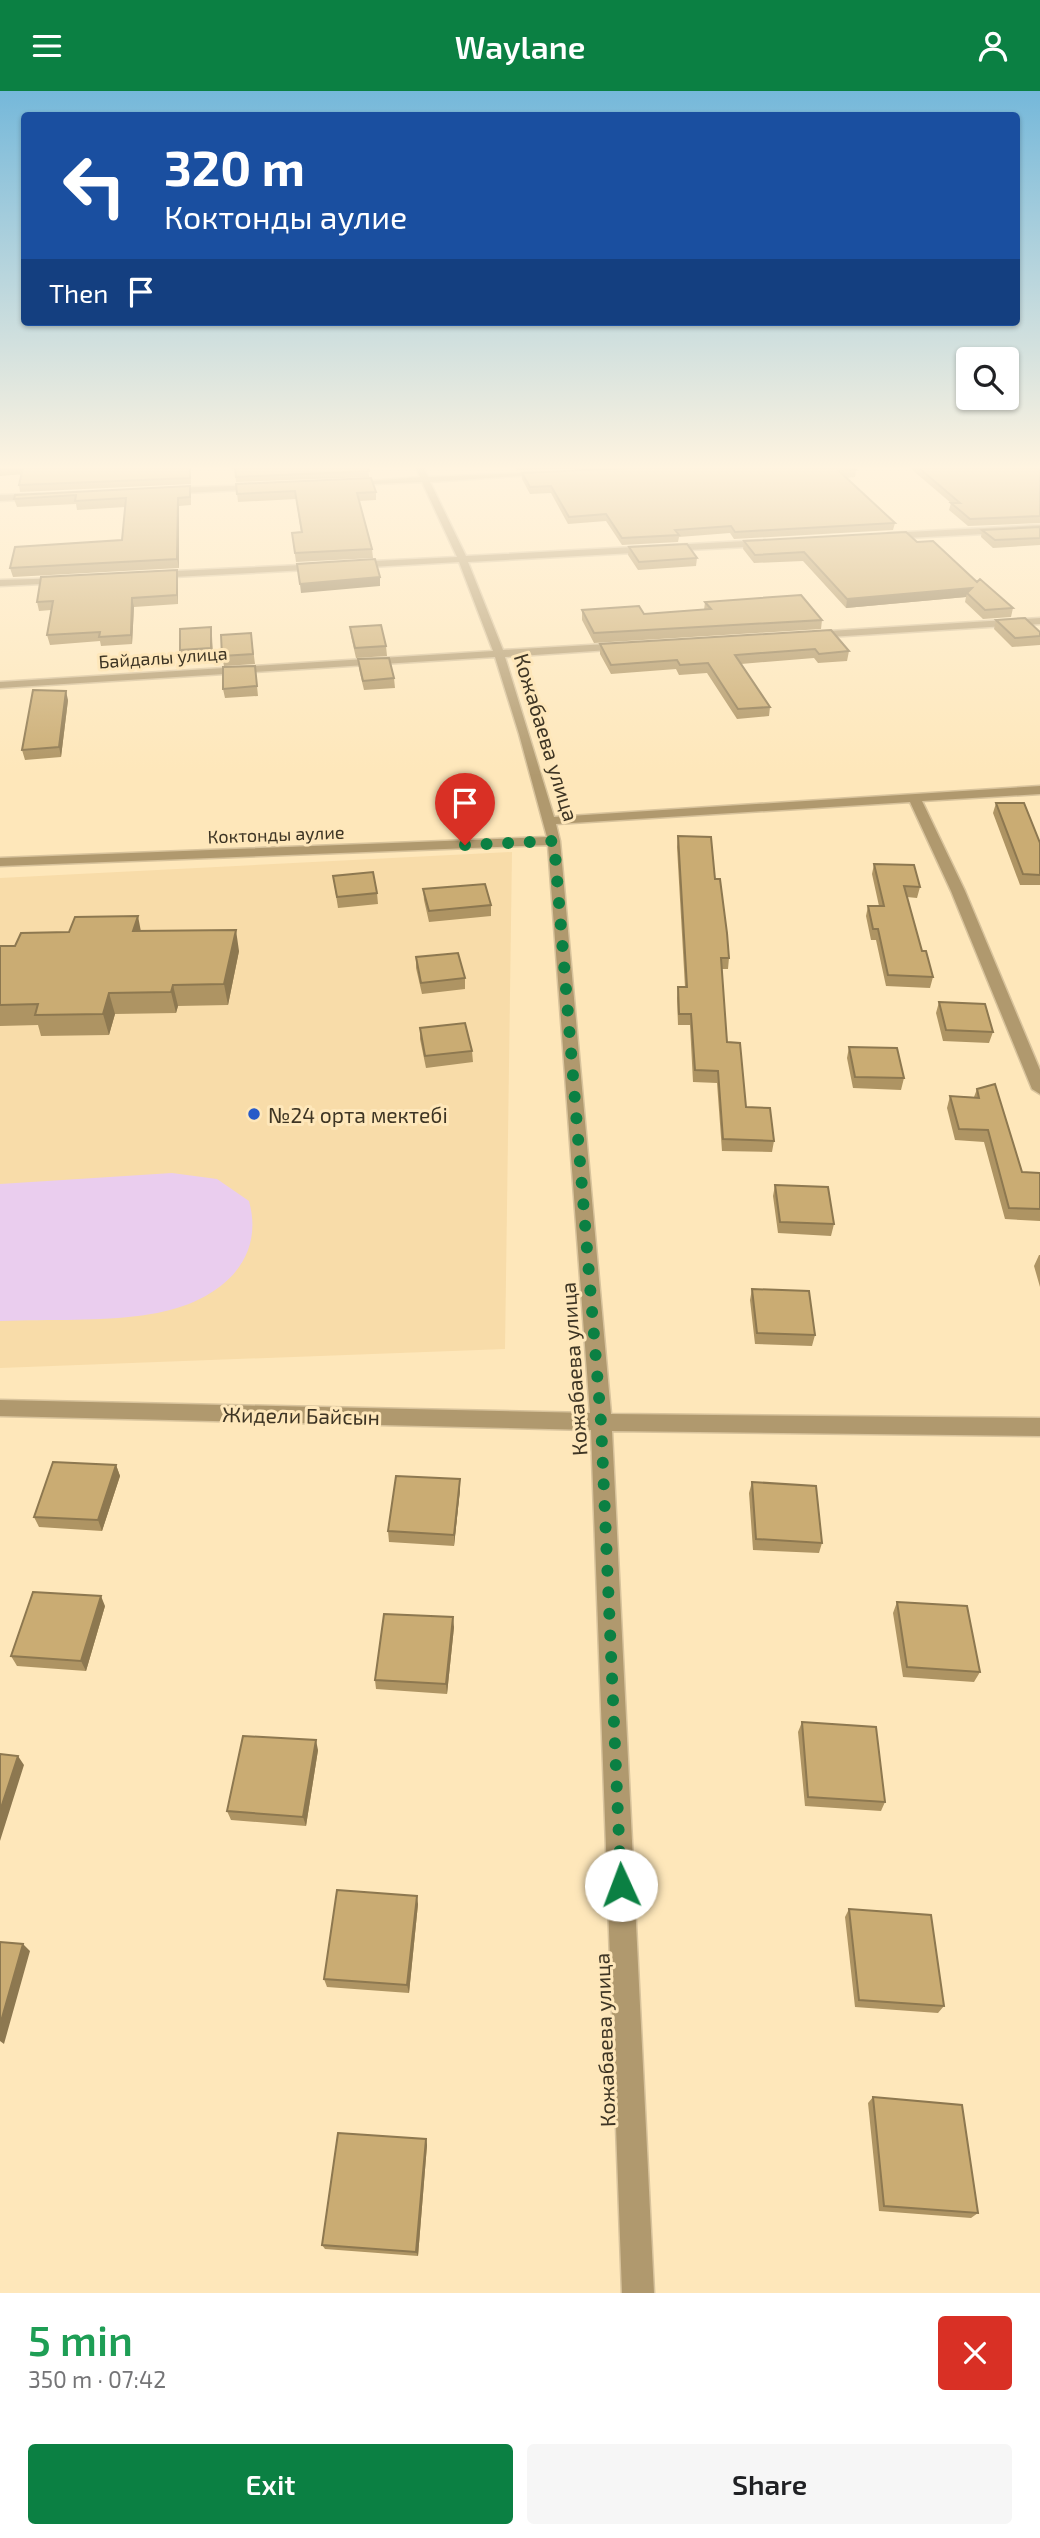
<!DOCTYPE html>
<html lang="en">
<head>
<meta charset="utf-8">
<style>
	body { margin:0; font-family:"Exo 2",sans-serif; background:#f6f6f6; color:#202124; height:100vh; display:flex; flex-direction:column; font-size:26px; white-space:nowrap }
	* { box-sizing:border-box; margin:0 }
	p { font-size:23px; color:#757577 }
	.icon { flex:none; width:38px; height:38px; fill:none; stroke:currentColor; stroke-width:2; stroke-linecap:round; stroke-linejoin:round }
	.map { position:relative; height:2202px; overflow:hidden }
	.side { display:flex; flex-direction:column; background:#fff; flex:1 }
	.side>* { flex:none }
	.hud { position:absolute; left:21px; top:21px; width:999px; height:214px; border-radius:7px; box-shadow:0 2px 5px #0004; background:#1a4fa0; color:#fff; overflow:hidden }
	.buttons { position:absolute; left:956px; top:256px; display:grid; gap:14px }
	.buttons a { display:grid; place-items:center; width:63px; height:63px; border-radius:7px; background:#fff; box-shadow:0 2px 5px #0004; font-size:35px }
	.pin { position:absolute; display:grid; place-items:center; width:60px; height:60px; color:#fff; margin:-72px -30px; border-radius:50% 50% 50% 0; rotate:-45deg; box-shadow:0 0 7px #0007 }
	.pin .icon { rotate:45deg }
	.me { position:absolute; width:77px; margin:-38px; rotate:358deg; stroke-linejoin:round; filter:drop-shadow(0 0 5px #0008) }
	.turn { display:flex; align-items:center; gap:24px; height:147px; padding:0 28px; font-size:32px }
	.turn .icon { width:91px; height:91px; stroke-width:2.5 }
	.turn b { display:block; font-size:49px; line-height:60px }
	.then { display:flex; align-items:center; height:66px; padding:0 28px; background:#0003; gap:14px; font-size:26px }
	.round { display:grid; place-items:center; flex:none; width:74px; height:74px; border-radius:7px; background:#f6f6f6 }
	.headline { display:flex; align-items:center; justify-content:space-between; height:119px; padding:0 28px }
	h1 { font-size:42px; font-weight:600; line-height:52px; color:#1e9e55 }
	.primary-button { display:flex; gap:14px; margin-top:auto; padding:14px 28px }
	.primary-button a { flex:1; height:80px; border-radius:7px; background:#0b8043; color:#fff; font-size:28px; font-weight:600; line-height:80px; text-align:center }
	.primary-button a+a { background:#f6f6f6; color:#202124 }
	header { display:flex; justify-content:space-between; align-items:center; height:91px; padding:0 28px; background:#0b8043; color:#fff; font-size:32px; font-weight:600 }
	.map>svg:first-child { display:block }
	.built { fill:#f8dca9 }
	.green { fill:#eacdee }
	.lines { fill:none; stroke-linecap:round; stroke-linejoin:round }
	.street-casing { stroke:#d8c39c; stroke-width:3 }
	.street { fill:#b0996e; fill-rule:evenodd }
	.wall { fill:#ae9463 }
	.shaded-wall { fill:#8d7850 }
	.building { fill:#caac73; stroke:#8d7850; stroke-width:2 }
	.route { stroke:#0b8043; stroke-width:12; stroke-dasharray:0 21.6 }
	.poi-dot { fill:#275ac8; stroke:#fee7ba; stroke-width:2.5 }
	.labels { text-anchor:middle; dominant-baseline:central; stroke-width:6; stroke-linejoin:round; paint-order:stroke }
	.far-street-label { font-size:18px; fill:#3e3524; stroke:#fee7ba }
	.street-label { font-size:21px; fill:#3e3524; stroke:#fee7ba }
	.poi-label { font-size:21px; fill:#3e3524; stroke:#fee7ba; text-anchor:start }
</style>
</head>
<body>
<header><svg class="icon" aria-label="menu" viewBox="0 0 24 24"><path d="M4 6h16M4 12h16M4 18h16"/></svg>Waylane<svg class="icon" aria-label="person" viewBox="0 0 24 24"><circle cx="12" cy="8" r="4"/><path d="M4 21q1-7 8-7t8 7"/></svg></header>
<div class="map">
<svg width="1040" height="2202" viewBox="0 0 1040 2202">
	<rect width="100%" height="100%" fill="#fee7ba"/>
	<path class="built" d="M512,761L505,1258L0,1277V787Z"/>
	<path class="green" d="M172,1082L217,1088L249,1110C267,1175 211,1214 151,1223C104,1231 49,1228 0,1230V1093Z"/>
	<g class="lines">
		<defs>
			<path id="street" d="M416,377H424L428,386L543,381L547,383L430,391L466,465L765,449L770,452L765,455L468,471L503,559L624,552L629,555L624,558L505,566L554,726L1040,695V703L922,710L965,800L1040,979V1003L1032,998L951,800L910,711L556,733L560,750L611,1323L1040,1327V1345L612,1340L654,2202H622L591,1339L0,1325V1309L590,1322L548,754L0,775V767L547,746L519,643L495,566L0,597V591L493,560L459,471L353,477L348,474L353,471L457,466L422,391L351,394L347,392L420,386Z
				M260,394L263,398L166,403L162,400L166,397Z
				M39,403L36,408L0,410V404Z
				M1040,434V440L888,448L884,445L888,442Z
				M322,473L325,474V478L154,487L149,484L154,481Z
				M66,487L68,489L63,492L0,495V489Z
				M1040,527V533L813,547L808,544L813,541Z"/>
		</defs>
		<use href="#street" class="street-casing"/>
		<use href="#street" class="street"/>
	</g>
	<path class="wall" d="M0,377H191V393L20,401L19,394L21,384Z
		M231,377H368L369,386L236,391L235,378H231Z
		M515,377H622L517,379Z
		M910,377H1040V432L968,435L949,419L951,412Z
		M856,379L855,386L845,387L895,432L893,439L734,448L730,442L679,446L678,451L622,454L606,430L568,433L551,402L530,403L522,388V382Z
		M236,393L376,401V409L359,410L372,458L373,467L296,471L292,442L301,441L296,408L238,411Z
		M15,404H191V414L179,415V477L13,486L10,477L122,449L125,416L77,419L76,413L17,416L14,408Z
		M1040,436V454L993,457L981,446L982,439Z
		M744,450L917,451L977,491L1013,517L1011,526L983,528L965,511L966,506L846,517L803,470L754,472L743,458Z
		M629,456L697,467L696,475L638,479L628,464Z
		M178,488V513L134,516L132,553L101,555L100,550L50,554L47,544L51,519L39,520L37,511Z
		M705,511L822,529L821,538L594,552L582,529V519L644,523L704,519Z
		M996,529L1040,541V554L1012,556L994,538Z
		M211,536L213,567L182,569L180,559Z
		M350,536L386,555L387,565L356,567L351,545Z
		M831,539L849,560L847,570L818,572L814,567L741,573L770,616L769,625L737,628L707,582L679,584L676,578L611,583L600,563V553Z
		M251,542L255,573L224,575L222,565Z
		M358,568L394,587L395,597L364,599L359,578Z
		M255,575L258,605L225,607L223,598Z
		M68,609L61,666L25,669L22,659Z
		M996,712L1040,752V794H1020L993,722Z
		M678,745L715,788L729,867L728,878H722L727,951L746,1016L774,1050L772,1061L722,1060L717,992L693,991L690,934H678L677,907L678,896H685L677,756Z
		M874,773L920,796L917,807L907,806L922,860L933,886L930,897L886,895L876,849H871L866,825L868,815H879L872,783Z
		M333,785L377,802L378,813L338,817Z
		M423,798L491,814V825L429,831L424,809Z
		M141,840L239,860L228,914L178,915L176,922L115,923L109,944L41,945L38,934L0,935V855H15Z
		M416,866L465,887V898L422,903L416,877Z
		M939,911L993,941L989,952L943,950L936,922Z
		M420,937L472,960L473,971L426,977L420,948Z
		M849,956L904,987L901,999L853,997L847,967Z
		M977,998L1022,1081L1040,1082V1130L1005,1128L984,1051L955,1049L947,1017L950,1005L974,1006Z
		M775,1094L834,1133L831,1145L778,1142L773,1105Z
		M1039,1164H1040V1196L1034,1175Z
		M752,1198L815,1244L812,1255L755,1253L750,1209Z
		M116,1374L120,1385L102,1440L39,1436L34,1426Z
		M460,1388V1399L454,1455L389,1451L388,1440Z
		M752,1391L822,1452L819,1462L753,1459L749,1402Z
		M897,1511L980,1581L974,1591L903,1586L893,1522Z
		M105,1515L86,1580L17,1575L11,1565Z
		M454,1536L447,1603L376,1598L375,1589Z
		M802,1631L885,1711L881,1720L805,1715L798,1641Z
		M318,1659L306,1735L231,1729L227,1720Z
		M418,1813L409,1902L327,1896L324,1888Z
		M849,1818L944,1915L938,1922L855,1916L845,1826Z
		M873,2006L978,2122L971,2127L879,2120L868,2012Z
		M426,2048L427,2054L418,2165L325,2158L322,2154Z"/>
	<path class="shaded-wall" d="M23,377L24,383L0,385V379Z
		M178,407L179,415V477L177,468Z
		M177,479L178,488V513L177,504Z
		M380,486V495L301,502L300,493Z
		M972,497L967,502L966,506L846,517L847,508Z
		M132,507L134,516L132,553L131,544Z
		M211,536L212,545L213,567L211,557Z
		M66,600L68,609L61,666L59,656Z
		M138,825L142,846L133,840Z
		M236,839L239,860L228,914L224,893Z
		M173,894L178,915L176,922L171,901Z
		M109,902L115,923L109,944L103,923Z
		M116,1374L120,1385L102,1440L98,1429Z
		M460,1388V1399L454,1455V1444Z
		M101,1505L105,1515L86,1580L81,1570Z
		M453,1526L454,1536L447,1603L446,1593Z
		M316,1649L318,1659L306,1735L303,1726Z
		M18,1665L24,1674L0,1750V1720Z
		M417,1805L418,1813L409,1902L407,1894Z
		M23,1853L30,1860L4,1953L0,1950V1934Z
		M426,2048L427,2054L418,2165L416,2161Z"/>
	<path class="building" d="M0,377H190V387L19,394L23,377L0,379Z
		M235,377H368L369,380L236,386Z
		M629,377H853L856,379L839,380L895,432L735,441L731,435L675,439L679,444L622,447L606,423L569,426L551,395L530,396L522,382Z
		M919,377H1040V425L970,428L951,412H960Z
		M371,387L376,401L357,402L372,458L295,462L292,442L302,441L295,400L237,403L236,393Z
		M190,395V406L178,407L177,468L10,477L15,456L122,449L126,407L75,410L76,404L14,408L15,404Z
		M1040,436V447L995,449L982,439Z
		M906,441L917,451L933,450L977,491L980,488L1013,517L985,519L967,502L972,497L847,508L804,461L755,464L744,450Z
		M687,453L697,467L639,471L629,456Z
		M375,468L380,486L300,493L297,473Z
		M177,479V504L132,507L131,544L99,546L100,541L47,544L53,510L37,511L41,486Z
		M801,504L822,529L594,542L582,519L639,515L644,523L711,518L705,511Z
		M1025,527L1040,541V545L1015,547L996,529Z
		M381,534L386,555L355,557L350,536Z
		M211,536V557L180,559V538Z
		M831,539L849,560L819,563L815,558L735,564L770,616L738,618L708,572L680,574L677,569L611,574L600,553Z
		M251,542L253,563L222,565L221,544Z
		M389,567L394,587L363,590L358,568Z
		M255,575L257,595L223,598V576Z
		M33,599L66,600L59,656L22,659Z
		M996,712H1024L1040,752V784L1023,783Z
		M678,745L711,746L715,788H720L727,842L729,867H721L727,951L740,952L746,1016L770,1017L774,1050L723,1048L718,980L695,979L691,923H679L678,896H687Z
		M874,773L914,774L920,796L904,795L922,860H926L933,886L888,884L878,838H873L868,815H884Z
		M373,781L377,802L337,806L333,785Z
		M485,793L491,814L429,820L423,798Z
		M138,825L133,840L236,839L224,893L173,894L171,901L109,902L103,923L35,924L38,913L0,914V855H15L21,842L69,841L75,826Z
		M458,862L465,887L421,892L416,866Z
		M939,911L985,913L993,941L946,939Z
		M465,932L472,960L425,965L420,937Z
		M849,956L897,957L904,987L855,986Z
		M995,993L1022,1081L1040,1082V1118L1009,1117L988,1039L959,1038L950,1005L979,1007L977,998Z
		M775,1094L828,1096L834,1133L780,1131Z
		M752,1198L809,1200L815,1244L757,1242Z
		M53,1371L116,1374L98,1429L34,1426Z
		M396,1385L460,1388L454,1444L388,1440Z
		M752,1391L816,1395L822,1452L756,1448Z
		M33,1501L101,1505L81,1570L11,1565Z
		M897,1511L967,1515L980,1581L907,1576Z
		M384,1523L453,1526L446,1593L375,1589Z
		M802,1631L876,1636L885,1711L808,1706Z
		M243,1645L316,1649L303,1726L227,1720Z
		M0,1663L18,1665L0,1720Z
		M337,1799L417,1805L407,1894L324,1888Z
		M849,1818L931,1824L944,1915L859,1909Z
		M0,1851L23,1853L0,1934Z
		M873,2006L962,2014L978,2122L884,2115Z
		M338,2042L426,2048L416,2161L322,2154Z"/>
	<linearGradient id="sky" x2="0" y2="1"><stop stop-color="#75b8da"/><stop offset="0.55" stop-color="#fff4e0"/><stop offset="1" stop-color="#fff4e0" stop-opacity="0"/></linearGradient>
	<rect width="1040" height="685" fill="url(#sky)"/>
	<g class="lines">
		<path class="route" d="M465,754L554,750L601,1331L621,1794"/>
	</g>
	<circle class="poi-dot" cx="254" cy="1023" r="7"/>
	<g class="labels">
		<g class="far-street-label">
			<text transform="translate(163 566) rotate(-4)">Байдалы улица</text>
			<text transform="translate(276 743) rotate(-2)">Коктонды аулие</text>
		</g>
		<g class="street-label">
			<text transform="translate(547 646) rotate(73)">Кожабаева улица</text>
			<text transform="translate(573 1278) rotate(-94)">Кожабаева улица</text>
			<text transform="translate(301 1324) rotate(1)">Жидели Байсын</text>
			<text transform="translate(604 1949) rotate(-92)">Кожабаева улица</text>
		</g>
		<g class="poi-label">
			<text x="268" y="1023">№24 орта мектебі</text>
		</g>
	</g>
</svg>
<div class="buttons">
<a><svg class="icon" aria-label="search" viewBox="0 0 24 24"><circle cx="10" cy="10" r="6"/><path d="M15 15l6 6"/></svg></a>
</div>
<div class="pin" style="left:465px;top:754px;background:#d93025"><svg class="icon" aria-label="arrive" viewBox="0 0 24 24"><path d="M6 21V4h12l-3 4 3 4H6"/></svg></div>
<svg class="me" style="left:621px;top:1794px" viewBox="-20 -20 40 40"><circle r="19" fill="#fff"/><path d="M0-13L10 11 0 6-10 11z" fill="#0b8043"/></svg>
<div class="hud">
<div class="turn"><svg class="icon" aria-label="left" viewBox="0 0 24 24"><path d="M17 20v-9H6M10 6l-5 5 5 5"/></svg><div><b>320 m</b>Коктонды аулие</div></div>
<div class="then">Then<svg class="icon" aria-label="arrive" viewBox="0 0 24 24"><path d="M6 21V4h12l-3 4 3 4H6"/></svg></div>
</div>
</div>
<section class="side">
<div class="headline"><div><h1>5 min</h1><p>350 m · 07:42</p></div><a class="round" style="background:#d93025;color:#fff"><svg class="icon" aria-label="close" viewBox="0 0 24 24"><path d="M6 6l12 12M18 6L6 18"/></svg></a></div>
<div class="primary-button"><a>Exit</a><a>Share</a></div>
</section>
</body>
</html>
